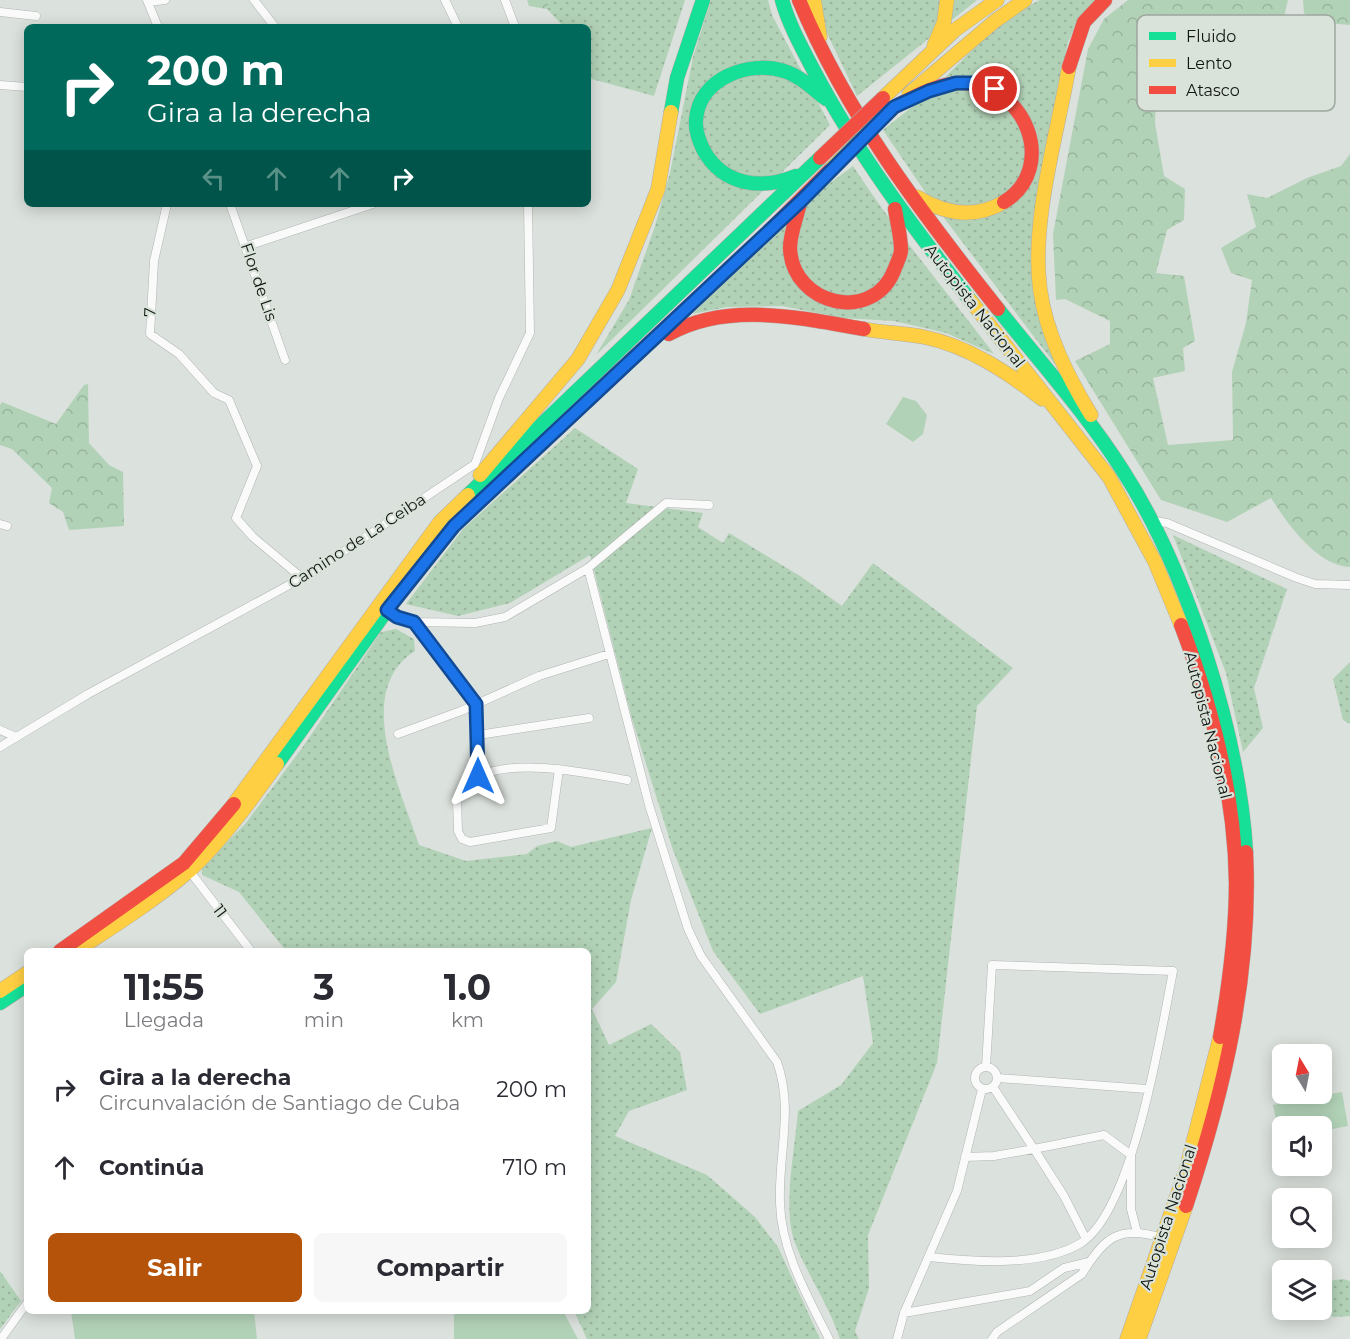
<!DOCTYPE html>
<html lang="es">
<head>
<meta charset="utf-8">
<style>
	body { margin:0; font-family:Montserrat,sans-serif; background:#f7f7f7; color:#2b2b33; height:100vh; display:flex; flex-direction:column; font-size:22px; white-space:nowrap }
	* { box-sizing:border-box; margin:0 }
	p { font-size:20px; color:#7c7c81 }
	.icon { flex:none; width:33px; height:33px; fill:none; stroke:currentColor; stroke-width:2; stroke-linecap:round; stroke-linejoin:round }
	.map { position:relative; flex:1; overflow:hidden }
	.sheet { position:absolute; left:24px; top:948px; width:567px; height:366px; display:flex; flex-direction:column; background:#fff; border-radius:9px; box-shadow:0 3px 15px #0003 }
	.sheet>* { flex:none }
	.guide { position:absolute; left:24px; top:24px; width:567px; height:183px; border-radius:9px; box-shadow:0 3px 15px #0003; background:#00695c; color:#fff; overflow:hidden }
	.needle { width:39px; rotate:350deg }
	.tools { position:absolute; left:1272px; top:1044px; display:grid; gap:12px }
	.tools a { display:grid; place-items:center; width:60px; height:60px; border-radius:9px; background:#fff; box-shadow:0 3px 15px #0003; font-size:30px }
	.pin { position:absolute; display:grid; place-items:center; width:51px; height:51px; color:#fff; margin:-26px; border:3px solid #fff; border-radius:50%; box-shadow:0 2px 6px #0007 }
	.me { position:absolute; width:66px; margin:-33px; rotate:0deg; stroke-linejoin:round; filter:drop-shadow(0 0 4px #0008) }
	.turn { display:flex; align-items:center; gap:21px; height:126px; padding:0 24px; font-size:27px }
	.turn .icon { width:78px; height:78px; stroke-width:2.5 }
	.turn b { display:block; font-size:42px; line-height:51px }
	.lanes { display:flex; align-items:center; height:57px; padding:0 24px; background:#0003; justify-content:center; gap:30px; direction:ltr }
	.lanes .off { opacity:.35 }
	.eta { display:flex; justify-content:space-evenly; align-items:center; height:102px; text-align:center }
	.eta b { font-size:36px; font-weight:700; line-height:42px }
	.button { display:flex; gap:12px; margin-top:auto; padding:12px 24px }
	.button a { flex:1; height:69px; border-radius:9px; background:#b45309; color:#fff; font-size:24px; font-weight:700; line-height:69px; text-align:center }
	.button a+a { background:#f7f7f7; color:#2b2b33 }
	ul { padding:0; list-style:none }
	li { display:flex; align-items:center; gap:18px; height:78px; padding:0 24px }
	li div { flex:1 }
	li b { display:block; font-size:22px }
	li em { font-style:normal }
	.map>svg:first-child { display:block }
	.grass { fill:url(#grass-dots) }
	.forest { fill:url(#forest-crowns) }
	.park { fill:#b2d2b7 }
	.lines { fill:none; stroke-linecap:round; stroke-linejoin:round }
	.street-casing { stroke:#b0b5b1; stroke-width:9 }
	.fast-casing { stroke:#b2aca8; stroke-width:15 }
	.slow-casing { stroke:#b2aca8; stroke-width:15 }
	.jam-casing { stroke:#b2aca8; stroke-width:15 }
	.street { stroke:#fafafa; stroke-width:8 }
	.fast { stroke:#16e098; stroke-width:14 }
	.slow { stroke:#ffcf43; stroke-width:14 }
	.jam { stroke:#f24e42; stroke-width:14 }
	.slow-bridge-casing { stroke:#b2aca8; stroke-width:15; stroke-linecap:butt }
	.jam-bridge-casing { stroke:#b2aca8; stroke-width:15; stroke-linecap:butt }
	.slow-bridge { stroke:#ffcf43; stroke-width:14 }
	.jam-bridge { stroke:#f24e42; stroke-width:14 }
	.route-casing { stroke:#114b97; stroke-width:15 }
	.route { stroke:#1a73e8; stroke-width:10 }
	.labels { text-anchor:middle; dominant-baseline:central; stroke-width:4.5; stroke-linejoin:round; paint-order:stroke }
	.street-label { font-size:16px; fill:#121613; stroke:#d9e3da }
	.key { fill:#d9e3da; stroke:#9da69e; stroke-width:1.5 }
	.key-label { font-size:16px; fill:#121613 }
</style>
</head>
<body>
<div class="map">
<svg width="1350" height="1339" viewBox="0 0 1350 1339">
	<defs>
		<pattern id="grass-dots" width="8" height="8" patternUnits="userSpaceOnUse" patternTransform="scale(1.5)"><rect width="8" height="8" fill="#b2d2b7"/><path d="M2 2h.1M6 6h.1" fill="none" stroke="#98b49c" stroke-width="1.8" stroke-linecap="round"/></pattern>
		<pattern id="forest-crowns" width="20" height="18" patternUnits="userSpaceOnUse" patternTransform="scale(1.5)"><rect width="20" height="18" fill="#b2d2b7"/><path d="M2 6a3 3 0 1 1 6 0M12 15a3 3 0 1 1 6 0" fill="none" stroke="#98b49c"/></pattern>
	</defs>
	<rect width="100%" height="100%" fill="#dbe1dc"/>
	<path class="grass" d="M549,0H685L654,96L588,78V27H564L547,9Z
		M711,0H768L772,15L830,125L596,355L629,300L655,226L670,173L693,57Z
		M811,0H977L857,96Z
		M1040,0H1095L1079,19L1068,42L1034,233V292L1060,371L932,202L883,130C897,118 913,107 927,95C965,60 992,23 1040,0Z
		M853,166C896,232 947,292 994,354L946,333L894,321L843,318L782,306L727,307L692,314L807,200Z
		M575,428L638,469L626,503L703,513L698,527L723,543L729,533L800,576L842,606L873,563L1013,668L977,706L937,1063L868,1235L869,1288L855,1331L859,1339H840C829,1305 808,1276 795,1243C782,1208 795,1149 798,1111L841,1085L873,1043L863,976L760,1014L713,951L673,850L632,719L590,555L510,603L458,616L406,604L463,529Z
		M1173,535L1287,589L1254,688L1263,728L1243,752L1226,673Z
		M396,629L414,639L415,651C352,691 401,790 419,845L466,861L527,854L537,846L557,841L571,847L652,828L631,900L616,982L592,1009L609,1045L651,1024L680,1052L687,1090L629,1111L615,1136L707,1175L755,1217L778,1247L820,1339H587L574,1311H588V951H286L239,892L202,875V867L245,824L302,748L381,632Z
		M1350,662V724L1343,720L1333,679Z
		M0,1271L21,1301L0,1329Z
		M1343,1279L1350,1281V1316L1333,1317L1325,1311L1322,1286L1328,1281Z"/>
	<path class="forest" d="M527,0H549L547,9L529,6Z
		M1128,0H1288L1284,17L1230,32L1198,59L1190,76L1157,79L1155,123L1164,176L1185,189L1184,220L1167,230L1156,273L1184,276L1195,341L1183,348L1185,371L1153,378L1168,445L1233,440L1232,372L1246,323L1252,280L1231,273L1221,248L1256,227L1247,194L1267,198L1307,178L1341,166L1350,154V567C1317,566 1287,523 1271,498L1227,522L1161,500L1075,361L1110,344V321L1065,299L1056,300L1053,234L1088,49L1104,19Z
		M1350,0V25L1313,22L1304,13L1303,0Z
		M88,384L89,443L109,465L123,472L124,526L69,530L63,512L49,503L52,488L12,449L0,445V405L2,402L56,424L84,385Z"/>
	<path class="park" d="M903,397L916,401L927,415L923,434L913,442L886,424Z
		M1342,1092L1348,1126L1322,1131V1126H1282V1138L1280,1139L1273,1105Z
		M71,1311H254L257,1339H75Z
		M458,1311H563L578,1339H454V1315Z"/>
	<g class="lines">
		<defs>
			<path id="street" d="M147,0L158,27
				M254,0L275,27
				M445,0L458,27
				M505,0L515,27
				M149,2L165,0
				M0,12L36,16
				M0,85L27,87
				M167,204L154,261L150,334L179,354L214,393L229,400L257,466L236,518L253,537L302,578
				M230,204L285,360
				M247,246L373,204
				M1149,520L1167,523L1297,578L1315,584L1350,585
				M0,524L7,526
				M588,568L649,805L688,929L701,956L777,1062C794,1109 778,1154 780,1203C781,1251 808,1297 829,1339
				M385,609L397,617L414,622L475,623L505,617L588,568L666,503L709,505
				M414,622L476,704L478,776
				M0,730L16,737
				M398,734L461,711L539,676L609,654
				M478,735L589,718
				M0,747L88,694L313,572L475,464L499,398L530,333L528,204
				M559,769L551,828L470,842L462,839L458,831L457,799C463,792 471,779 479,776C518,758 586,773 627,780
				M188,869L251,951
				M975 1078a11 11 0 1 1 22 0a11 11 0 1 1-22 0Z
				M998,1078L1147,1089
				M965,1157L994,1156L1034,1149L993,1087
				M1086,1239L1064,1196L1034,1149L1104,1135L1131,1155V1209L1137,1232
				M929,1257C974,1262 1042,1267 1081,1243C1133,1210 1161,1033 1173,971L992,965L986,1067
				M904,1313L1030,1291L1064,1268L1089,1262
				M1,1339L27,1303
				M897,1339L904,1313L957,1191L982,1089
				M992,1339L997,1332L1082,1274C1105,1236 1120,1225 1163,1238"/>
			<path id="fast" d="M782,0C789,25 802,48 814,71C857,153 913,227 970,300
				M671,112L677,78L703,0
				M796,176C762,190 724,186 704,151C699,141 695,131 696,120C699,78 749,60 784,71C800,76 813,89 826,99
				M998,309C1040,362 1087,414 1123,471C1187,570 1239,734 1246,852
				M468,495L820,158
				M277,764L387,610L454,526L470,511
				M0,1003L27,985"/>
			<path id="slow" d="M814,0L820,37
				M934,46L944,22L947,0
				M1069,67C1057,135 1031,221 1040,289C1046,334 1068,377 1091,415
				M909,94L995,21L1025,0
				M883,98L955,30L997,0
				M917,197C945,214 975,219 1004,202
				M970,300L1109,477L1155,562L1181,625
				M864,329C884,333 904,333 924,337C968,346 1007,372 1042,399
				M480,475L578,359L618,290L658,189L671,112
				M470,511L773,227
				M234,804L440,522L468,495
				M76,951C114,926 154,901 189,871C220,843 252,799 277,764
				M0,991L27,973
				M1127,1339L1186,1170L1220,1037
				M1139,1339L1186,1206"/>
			<path id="jam" d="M799,0C847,115 921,212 998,309
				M1069,67L1084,22L1105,0
				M894,107C914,97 936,84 959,83C1026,81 1059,168 1004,202
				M799,207C796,219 790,235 790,248C792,306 875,325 895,268C897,262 901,256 901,250C901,237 897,222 895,209
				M773,227L832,168
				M669,334C728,301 800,318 864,329
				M1181,625C1212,706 1235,795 1236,883C1236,934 1229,986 1220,1037
				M60,951L184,863L234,804
				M1186,1206C1224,1091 1252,974 1246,852"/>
		</defs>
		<use href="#street" class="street-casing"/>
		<use href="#fast" class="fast-casing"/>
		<use href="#slow" class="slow-casing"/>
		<use href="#jam" class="jam-casing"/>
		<use href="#street" class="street"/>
		<use href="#fast" class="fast"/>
		<use href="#slow" class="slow"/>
		<use href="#jam" class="jam"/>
		<defs>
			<path id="slow-bridge" d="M832,168L894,107"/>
			<path id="jam-bridge" d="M820,158L883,98"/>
		</defs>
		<use href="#slow-bridge" class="slow-bridge-casing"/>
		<use href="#jam-bridge" class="jam-bridge-casing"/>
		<use href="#slow-bridge" class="slow-bridge"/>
		<use href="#jam-bridge" class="jam-bridge"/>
	</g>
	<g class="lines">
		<defs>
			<path id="route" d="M478,776L476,704L414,622L397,617L387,610L454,526L801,201L894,107L929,91L956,83H979L995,89"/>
		</defs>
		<use href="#route" class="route-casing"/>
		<use href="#route" class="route"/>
	</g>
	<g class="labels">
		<g class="street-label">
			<text transform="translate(259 282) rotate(71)">Flor de Lis</text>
			<text transform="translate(975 306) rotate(52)">Autopista Nacional</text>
			<text transform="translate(150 312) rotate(-88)">7</text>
			<text transform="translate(357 541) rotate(-33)">Camino de La Ceiba</text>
			<text transform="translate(1208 725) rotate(76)">Autopista Nacional</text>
			<text transform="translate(220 911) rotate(53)">11</text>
			<text transform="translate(1168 1217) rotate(-72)">Autopista Nacional</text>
		</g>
	</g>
	<rect x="1137" y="15" width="198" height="96" rx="9" class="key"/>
	<rect x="1149" y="32" width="27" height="8" fill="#16e098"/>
	<rect x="1149" y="59" width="27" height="8" fill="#ffcf43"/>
	<rect x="1149" y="86" width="27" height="8" fill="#f24e42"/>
	<g class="key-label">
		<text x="1186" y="42">Fluido</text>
		<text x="1186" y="69">Lento</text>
		<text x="1186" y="96">Atasco</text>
	</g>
</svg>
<div class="tools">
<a><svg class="needle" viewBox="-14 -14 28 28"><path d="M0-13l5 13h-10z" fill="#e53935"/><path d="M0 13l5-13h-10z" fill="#7c7c81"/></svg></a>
<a><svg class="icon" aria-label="sound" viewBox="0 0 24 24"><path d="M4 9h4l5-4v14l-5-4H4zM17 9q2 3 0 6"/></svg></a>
<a><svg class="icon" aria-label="search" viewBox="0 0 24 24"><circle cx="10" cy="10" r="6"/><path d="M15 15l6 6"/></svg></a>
<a><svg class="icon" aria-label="layers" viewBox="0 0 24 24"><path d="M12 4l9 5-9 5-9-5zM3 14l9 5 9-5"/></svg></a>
</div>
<div class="pin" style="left:995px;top:89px;background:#d93025"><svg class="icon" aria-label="arrive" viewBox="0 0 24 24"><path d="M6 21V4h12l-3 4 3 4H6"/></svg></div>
<svg class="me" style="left:478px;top:776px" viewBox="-20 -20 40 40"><path d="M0-17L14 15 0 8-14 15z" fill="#1a73e8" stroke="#fff" stroke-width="4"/></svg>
<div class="guide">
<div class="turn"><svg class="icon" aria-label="right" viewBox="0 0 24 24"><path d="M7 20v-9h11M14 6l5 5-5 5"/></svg><div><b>200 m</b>Gira a la derecha</div></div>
<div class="lanes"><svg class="icon off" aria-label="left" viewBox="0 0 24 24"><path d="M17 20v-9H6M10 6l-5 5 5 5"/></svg><svg class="icon off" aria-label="ahead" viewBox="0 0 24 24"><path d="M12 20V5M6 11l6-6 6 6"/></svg><svg class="icon off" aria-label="ahead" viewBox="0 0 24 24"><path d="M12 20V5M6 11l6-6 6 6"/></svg><svg class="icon" aria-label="right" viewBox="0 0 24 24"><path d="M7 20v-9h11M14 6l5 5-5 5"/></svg></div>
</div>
<section class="sheet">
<div class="eta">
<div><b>11:55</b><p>Llegada</p></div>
<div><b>3</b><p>min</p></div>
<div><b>1.0</b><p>km</p></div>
</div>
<ul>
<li><svg class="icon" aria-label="right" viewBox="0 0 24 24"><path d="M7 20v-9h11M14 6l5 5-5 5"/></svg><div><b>Gira a la derecha</b><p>Circunvalación de Santiago de Cuba</p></div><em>200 m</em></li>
<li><svg class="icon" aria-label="ahead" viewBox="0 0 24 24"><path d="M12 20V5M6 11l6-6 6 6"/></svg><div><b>Continúa</b></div><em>710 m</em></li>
</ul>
<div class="button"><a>Salir</a><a>Compartir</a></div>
</section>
</div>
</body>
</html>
